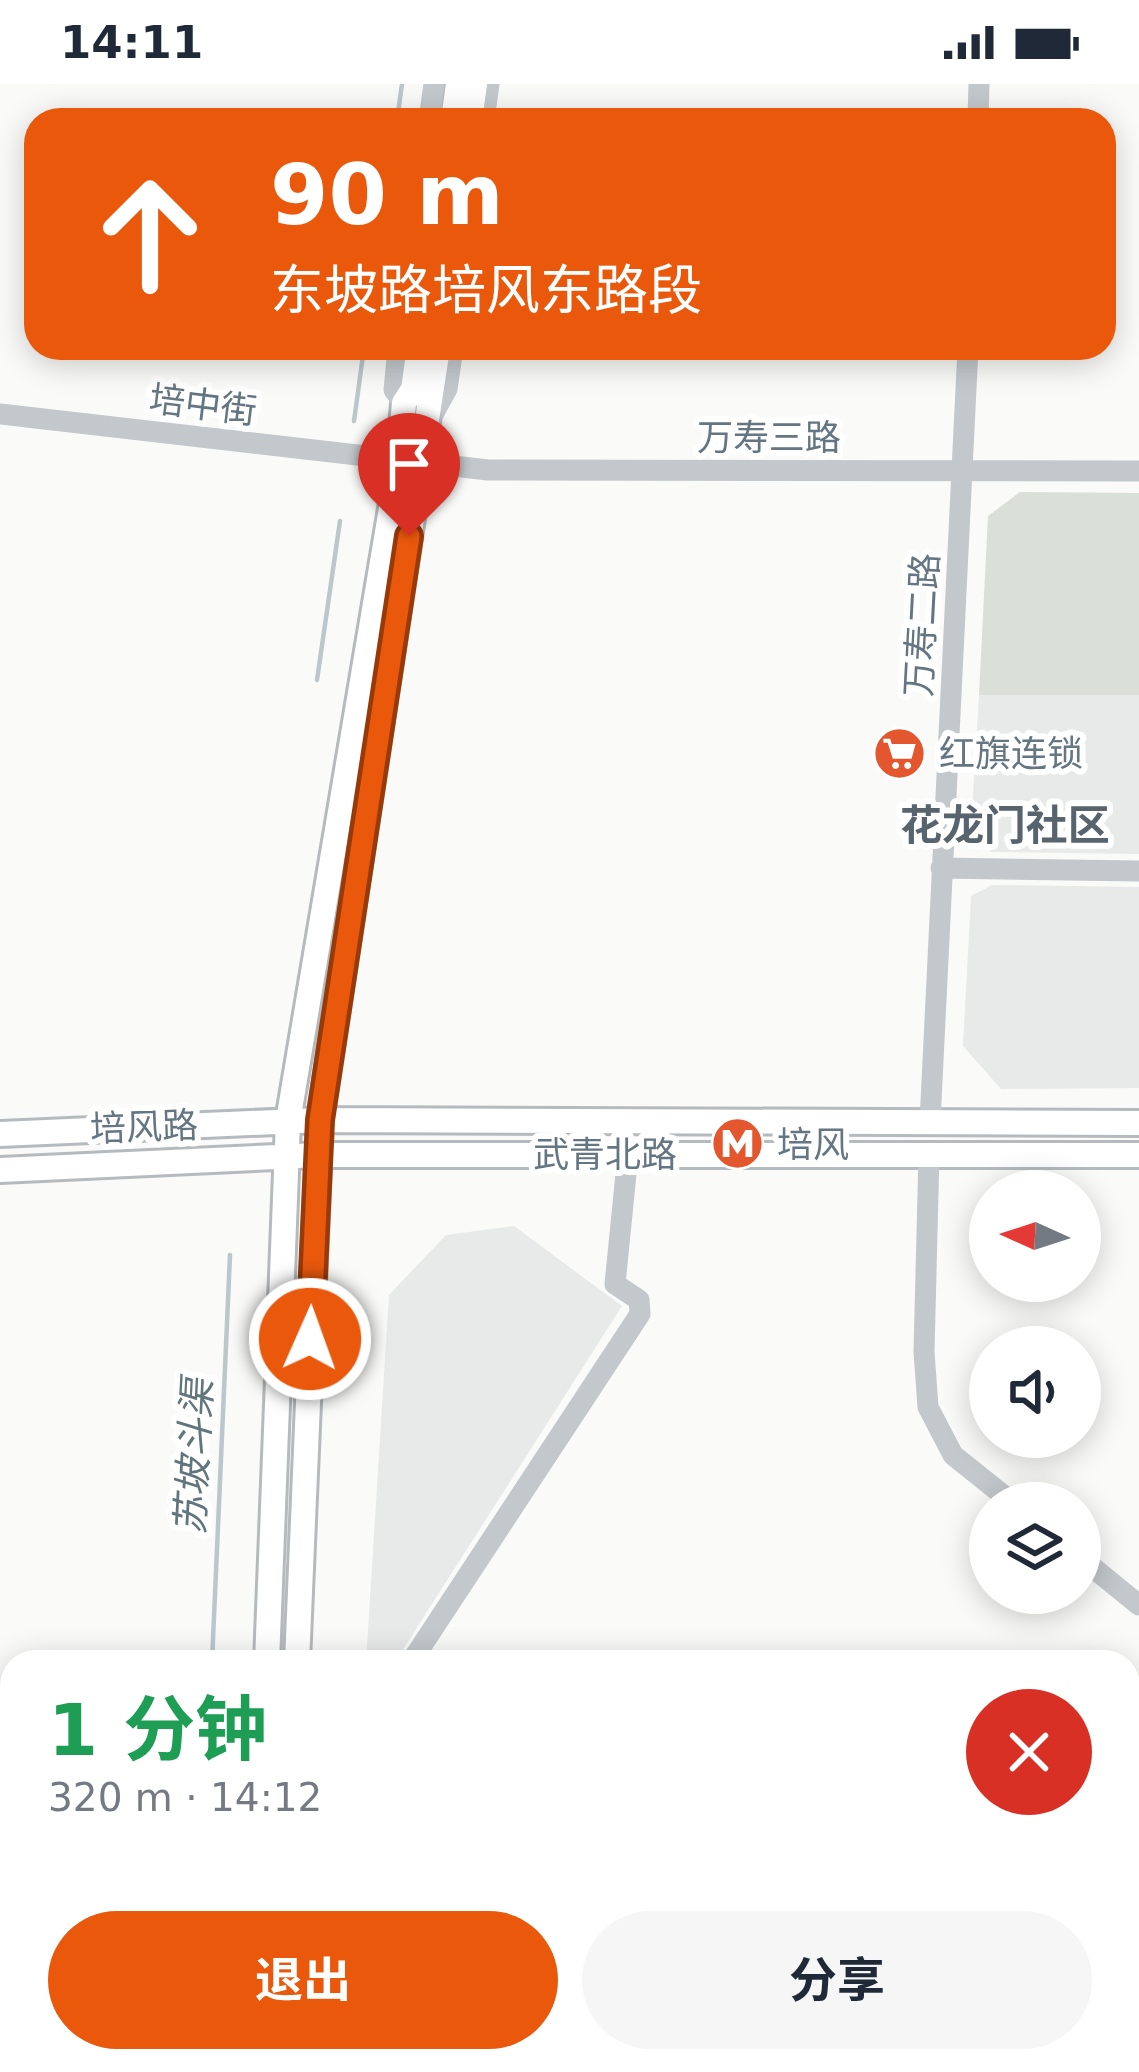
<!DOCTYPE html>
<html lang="zh">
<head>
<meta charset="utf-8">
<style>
	body { margin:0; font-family:"DejaVu Sans","Noto Sans SC",sans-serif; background:#f6f6f7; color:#1f2937; height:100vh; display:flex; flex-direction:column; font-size:45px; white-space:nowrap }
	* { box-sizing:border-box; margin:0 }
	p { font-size:39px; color:#747a83 }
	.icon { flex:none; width:66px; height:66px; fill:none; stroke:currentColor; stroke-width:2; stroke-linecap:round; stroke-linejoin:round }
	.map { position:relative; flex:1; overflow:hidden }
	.sheet { position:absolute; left:0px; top:1566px; width:1140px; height:423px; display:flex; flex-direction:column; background:#fff; border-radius:36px 36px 0 0; box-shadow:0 6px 30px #0003 }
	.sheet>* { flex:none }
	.top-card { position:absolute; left:24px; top:24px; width:1092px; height:252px; border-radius:36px; box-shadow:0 6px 30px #0003; background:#ea580c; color:#fff; overflow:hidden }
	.needle { width:78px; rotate:273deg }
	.buttons { position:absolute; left:969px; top:1086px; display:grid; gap:24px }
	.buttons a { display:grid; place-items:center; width:132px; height:132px; border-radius:50%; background:#fff; box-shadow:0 6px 30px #0003; font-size:60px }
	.pin { position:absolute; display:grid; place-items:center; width:102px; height:102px; color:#fff; margin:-123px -51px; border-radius:50% 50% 50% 0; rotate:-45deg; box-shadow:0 0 12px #0007 }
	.pin .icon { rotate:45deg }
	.me { position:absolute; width:132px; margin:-66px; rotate:2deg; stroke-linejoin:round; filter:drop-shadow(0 0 9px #0008) }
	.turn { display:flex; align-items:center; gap:42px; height:252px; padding:0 48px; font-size:54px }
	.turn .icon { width:156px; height:156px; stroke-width:2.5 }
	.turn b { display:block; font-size:84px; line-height:102px }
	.round { display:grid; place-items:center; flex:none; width:126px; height:126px; border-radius:63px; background:#f6f6f7 }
	.overview { display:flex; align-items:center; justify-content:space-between; height:204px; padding:0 48px }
	h1 { font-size:72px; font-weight:700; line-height:90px; color:#1e9e55 }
	.button { display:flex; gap:24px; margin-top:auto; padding:24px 48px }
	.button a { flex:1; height:138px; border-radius:72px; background:#ea580c; color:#fff; font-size:48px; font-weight:700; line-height:138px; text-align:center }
	.button a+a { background:#f6f6f7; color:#1f2937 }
	.status { display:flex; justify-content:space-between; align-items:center; height:84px; padding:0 60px; background:#fff; direction:ltr }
	.status svg { height:33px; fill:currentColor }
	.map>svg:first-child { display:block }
	.built { fill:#e8e9e9 }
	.green { fill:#dadfd7 }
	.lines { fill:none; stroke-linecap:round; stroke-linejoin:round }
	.stream { stroke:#bbc7cb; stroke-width:4.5 }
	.major-casing { stroke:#b5babe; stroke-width:30 }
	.minor { stroke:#c3c8cc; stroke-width:21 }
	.major { stroke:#fff; stroke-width:24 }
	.route-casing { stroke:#983908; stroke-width:30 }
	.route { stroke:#ea580c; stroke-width:21 }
	.labels { text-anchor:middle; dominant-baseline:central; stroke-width:12; stroke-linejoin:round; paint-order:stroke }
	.street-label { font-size:36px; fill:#657683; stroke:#fff }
	.poi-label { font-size:36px; fill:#657683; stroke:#fff; text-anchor:start }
	.water-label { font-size:39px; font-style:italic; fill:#60757c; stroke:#fff }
	.quarter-label { font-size:42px; font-weight:bold; fill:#57646e; stroke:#fff }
</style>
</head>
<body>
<div class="status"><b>14:11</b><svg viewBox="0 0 49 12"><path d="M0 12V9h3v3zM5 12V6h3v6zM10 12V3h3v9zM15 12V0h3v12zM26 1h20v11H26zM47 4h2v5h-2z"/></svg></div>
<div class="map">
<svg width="1139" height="1988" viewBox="0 0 1139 1988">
	<rect width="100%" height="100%" fill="#fafaf8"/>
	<path class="built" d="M979,611H1139V770L991,768L971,745Z
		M992,801L1139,803V1004L1001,1005L963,962L971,812Z
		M514,1142L622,1222L395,1578H366L389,1211L446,1151Z"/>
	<path class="green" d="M1020,408L1139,409V611H979L988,432Z"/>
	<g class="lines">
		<path class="stream" d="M397,36L402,0
			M354,337L364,264
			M317,596L340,437
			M212,1578L230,1171
			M191,1988L192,1977"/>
		<defs>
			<path id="major" d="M453,36L458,0
				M470,36L475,0
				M0,1050L320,1036L1139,1039
				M0,1086L318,1071H1139
				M267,1578L288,1037L399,377L404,319L413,305L419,264
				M297,1578L320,1036L438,264
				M250,1988L251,1977
				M280,1988V1977"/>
		</defs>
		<use href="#major" class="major-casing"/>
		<path class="minor" d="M429,36L434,0
			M484,36L489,0
			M978,36L979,0
			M398,264L394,306L404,319
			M0,330L488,386L1139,387
			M431,334L447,305L453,264
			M941,784L1139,787
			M930,1038L968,264
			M929,1070L924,1268L928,1323L953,1371L1013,1419
			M1080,1473L1139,1521
			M411,1578L640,1230L639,1216L615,1200L628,1070
			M0,1914H12
			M126,1988L134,1977"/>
		<use href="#major" class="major"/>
	</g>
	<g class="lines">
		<defs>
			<path id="route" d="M310,1255L320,1036L409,452"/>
		</defs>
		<use href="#route" class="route-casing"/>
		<use href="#route" class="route"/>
	</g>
	<defs>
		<symbol id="supermarket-disc" viewBox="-11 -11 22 22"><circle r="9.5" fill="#e4572e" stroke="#fff"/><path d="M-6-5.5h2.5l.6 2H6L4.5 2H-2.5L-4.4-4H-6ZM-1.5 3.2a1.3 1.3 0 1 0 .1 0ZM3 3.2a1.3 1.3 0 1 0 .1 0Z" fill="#fff"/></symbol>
		<symbol id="metro-disc" viewBox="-11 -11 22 22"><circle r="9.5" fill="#e4572e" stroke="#fff"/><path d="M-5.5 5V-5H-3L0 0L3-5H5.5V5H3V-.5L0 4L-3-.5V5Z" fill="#fff"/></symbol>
	</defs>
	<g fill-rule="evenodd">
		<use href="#supermarket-disc" x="870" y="640" width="59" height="59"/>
		<use href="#metro-disc" x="708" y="1030" width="59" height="59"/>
	</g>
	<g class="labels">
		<g class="street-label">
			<text transform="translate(203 321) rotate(7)">培中街</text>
			<text x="769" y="353">万寿三路</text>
			<text transform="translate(922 541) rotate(-87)">万寿二路</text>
			<text transform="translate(144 1043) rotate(-2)">培风路</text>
			<text x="605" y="1070">武青北路</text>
		</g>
		<g class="poi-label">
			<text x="939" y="669">红旗连锁</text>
			<text x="777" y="1060">培风</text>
		</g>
		<g class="water-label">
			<text transform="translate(194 1373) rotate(-87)">苏坡斗渠</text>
		</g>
		<g class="quarter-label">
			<text x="1005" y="741">花龙门社区</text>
		</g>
	</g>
</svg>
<div class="buttons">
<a><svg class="needle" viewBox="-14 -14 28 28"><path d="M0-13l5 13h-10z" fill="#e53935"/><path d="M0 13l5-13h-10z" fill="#747a83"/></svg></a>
<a><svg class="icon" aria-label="sound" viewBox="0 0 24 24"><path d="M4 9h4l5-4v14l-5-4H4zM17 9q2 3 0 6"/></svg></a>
<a><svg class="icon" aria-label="layers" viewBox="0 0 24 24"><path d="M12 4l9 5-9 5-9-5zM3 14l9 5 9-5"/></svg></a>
</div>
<div class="pin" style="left:409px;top:452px;background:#d93025"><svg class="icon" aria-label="arrive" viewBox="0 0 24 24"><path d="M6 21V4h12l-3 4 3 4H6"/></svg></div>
<svg class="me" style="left:310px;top:1255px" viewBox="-20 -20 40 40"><circle r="17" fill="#ea580c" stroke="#fff" stroke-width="3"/><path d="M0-11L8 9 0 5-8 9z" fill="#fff"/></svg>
<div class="top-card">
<div class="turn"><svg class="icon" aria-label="ahead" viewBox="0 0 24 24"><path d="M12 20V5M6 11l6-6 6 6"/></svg><div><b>90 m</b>东坡路培风东路段</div></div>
</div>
<section class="sheet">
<div class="overview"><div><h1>1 分钟</h1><p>320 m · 14:12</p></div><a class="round" style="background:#d93025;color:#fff"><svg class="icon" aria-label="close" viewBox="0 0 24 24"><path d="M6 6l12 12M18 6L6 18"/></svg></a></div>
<div class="button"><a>退出</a><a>分享</a></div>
</section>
</div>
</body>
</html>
